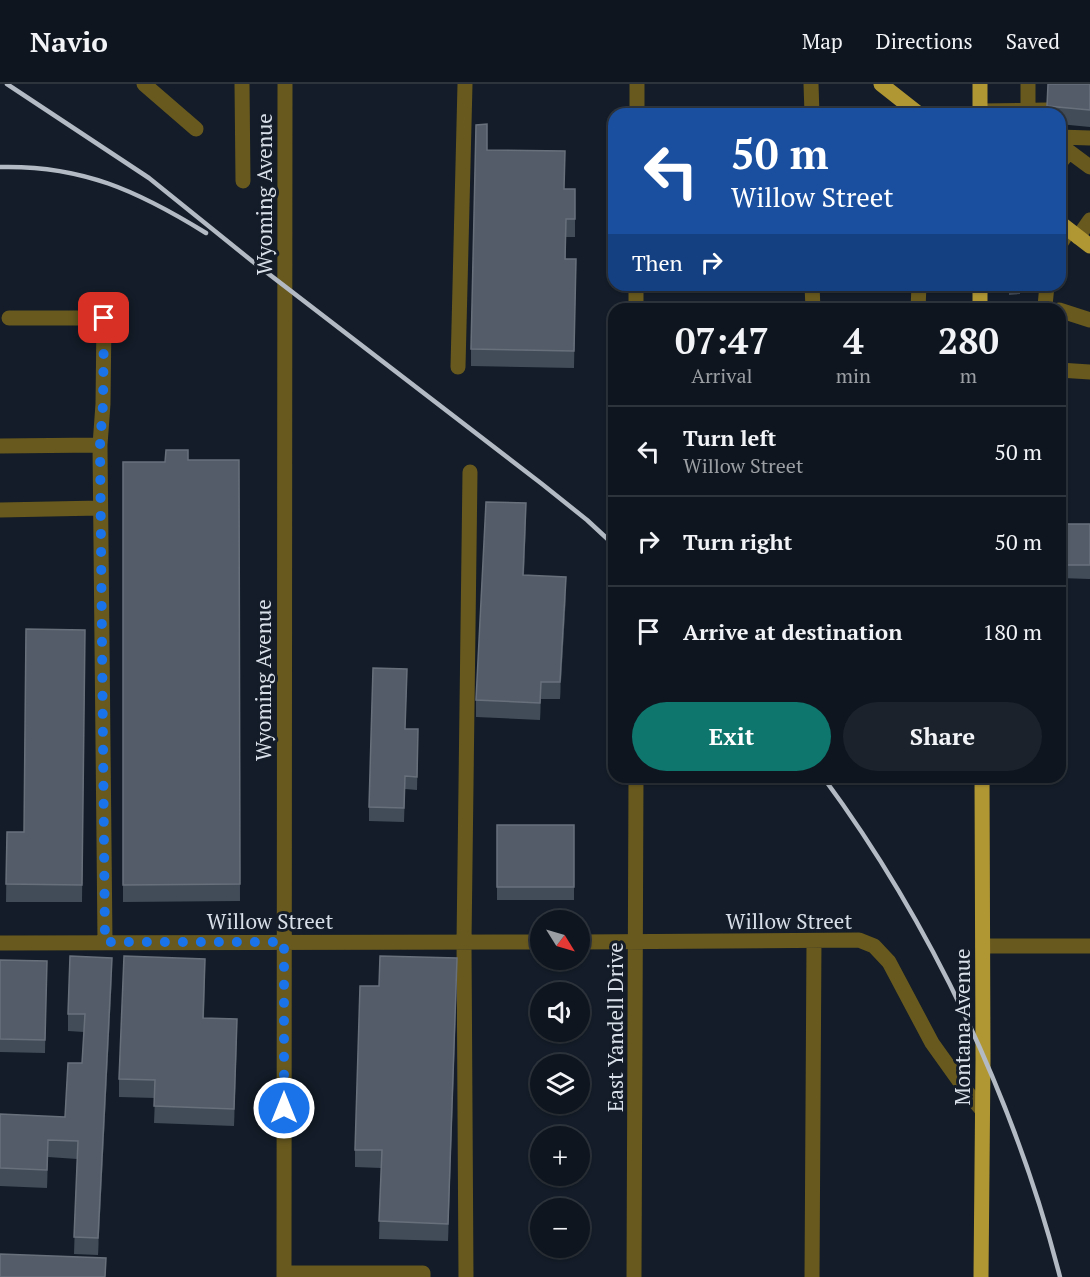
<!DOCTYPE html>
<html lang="en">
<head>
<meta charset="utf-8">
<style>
	body { margin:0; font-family:"PT Serif",serif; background:#1c222b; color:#f1f3f6; height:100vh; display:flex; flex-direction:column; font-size:22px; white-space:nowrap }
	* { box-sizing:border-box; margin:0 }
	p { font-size:20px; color:#9b9fa4 }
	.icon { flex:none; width:33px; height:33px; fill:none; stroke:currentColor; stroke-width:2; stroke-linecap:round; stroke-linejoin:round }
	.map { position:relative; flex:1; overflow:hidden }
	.details { position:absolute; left:608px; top:219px; width:458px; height:480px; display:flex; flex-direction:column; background:#0e151e; border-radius:18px; box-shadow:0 2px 4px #0004,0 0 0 2px #2e343c }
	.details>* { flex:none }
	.hud { position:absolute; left:608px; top:24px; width:458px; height:183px; border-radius:18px; box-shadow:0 2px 4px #0004,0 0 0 2px #2e343c; background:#1a4fa0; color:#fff; overflow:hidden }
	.needle { width:39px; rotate:127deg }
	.buttons { position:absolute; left:530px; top:826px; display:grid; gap:12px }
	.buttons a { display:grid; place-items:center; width:60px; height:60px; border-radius:50%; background:#0e151e; box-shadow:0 2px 4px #0004,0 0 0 2px #2e343c; font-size:30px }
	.pin { position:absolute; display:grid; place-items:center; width:51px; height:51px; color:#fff; margin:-26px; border-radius:12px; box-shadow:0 3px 9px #0006 }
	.me { position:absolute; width:66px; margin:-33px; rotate:0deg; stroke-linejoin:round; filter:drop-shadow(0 0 4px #0008) }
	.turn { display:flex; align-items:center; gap:21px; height:126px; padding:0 24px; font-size:27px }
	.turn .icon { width:78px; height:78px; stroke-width:2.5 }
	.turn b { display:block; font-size:42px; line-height:51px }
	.then { display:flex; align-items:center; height:57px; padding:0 24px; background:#0003; gap:12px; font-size:22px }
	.eta { display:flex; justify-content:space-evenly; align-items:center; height:102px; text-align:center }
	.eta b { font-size:36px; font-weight:700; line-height:42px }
	.primary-button { display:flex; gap:12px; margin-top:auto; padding:12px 24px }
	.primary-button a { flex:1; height:69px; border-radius:36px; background:#0f766e; color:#fff; font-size:24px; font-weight:700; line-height:69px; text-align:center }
	.primary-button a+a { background:#1c222b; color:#f1f3f6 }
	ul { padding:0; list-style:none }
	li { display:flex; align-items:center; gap:18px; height:90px; padding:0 24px; border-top:2px solid #2e343c }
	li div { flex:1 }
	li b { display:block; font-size:22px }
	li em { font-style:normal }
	header { display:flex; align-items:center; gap:36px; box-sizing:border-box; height:84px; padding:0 30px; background:#0e151e; border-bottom:2px solid #2e343c }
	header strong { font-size:28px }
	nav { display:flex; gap:33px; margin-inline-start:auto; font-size:21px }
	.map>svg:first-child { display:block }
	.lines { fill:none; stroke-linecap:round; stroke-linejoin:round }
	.minor { stroke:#68591e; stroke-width:15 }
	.major { stroke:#b19734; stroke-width:15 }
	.rail { stroke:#b3bac3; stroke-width:4.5 }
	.wall { fill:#424c59 }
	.shaded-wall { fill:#29323f }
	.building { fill:#535c68; stroke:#68707c; stroke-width:1.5 }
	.route { stroke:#1a73e8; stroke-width:10; stroke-dasharray:0 18 }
	.labels { text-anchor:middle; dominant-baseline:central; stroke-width:6; stroke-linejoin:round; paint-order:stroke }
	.street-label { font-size:21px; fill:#d9dfe8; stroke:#131c28 }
</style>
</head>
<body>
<header>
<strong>Navio</strong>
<nav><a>Map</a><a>Directions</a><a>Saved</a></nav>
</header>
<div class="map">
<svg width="1090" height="1193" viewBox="0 0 1090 1193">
	<rect width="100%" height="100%" fill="#131c28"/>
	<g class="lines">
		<path class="minor" d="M144,0L196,45
			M242,0L243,97
			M811,0L812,30
			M1028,0V27L1030,30
			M980,27L1047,26
			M637,30V0
			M1059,53L1090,54
			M1059,60L1090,83
			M1059,80L1069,68
			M1078,153L1090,136
			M1059,162L1069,146
			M812,201L813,225
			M1045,222L1047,201
			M636,225V201
			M918,225L919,201
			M1059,226L1090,236
			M9,234H104L103,320L100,361
			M458,283L465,0
			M1059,286L1090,288
			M0,362L100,361L105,858
			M0,426L100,424
			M579,858L859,856L874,862L889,878L932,959L967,1008L982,1026
			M0,859L540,858
			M983,862H1090
			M284,1189H423V1193
			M284,1193L285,0
			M466,1193L464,858L470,388
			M634,1193L636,693
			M812,1193L814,857"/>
		<path class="major" d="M881,0L919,30
			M980,30V0
			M1059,138L1090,162
			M980,201V225
			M981,1193L983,976L982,693"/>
		<path class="rail" d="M7,0L149,94L252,177L542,400L587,436L614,461
			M0,83C82,81 138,107 206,149
			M823,693C931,839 1015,1017 1060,1193"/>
	</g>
	<path class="wall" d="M1048,0H1090V43L1059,40V30H1047Z
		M487,66L564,105H575V153H566V175H576L574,284L471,282V265Z
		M1009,201H1020V210L1009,211Z
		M188,376H239L240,817L123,818V378H165Z
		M526,437L524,491L566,511L560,615H541L540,636L476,633V616Z
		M1059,440H1090V495L1059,494Z
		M85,546L82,818H6L7,748H24Z
		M407,598L405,645L418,659L417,706L405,705L404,738L369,737V723Z
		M574,741V816H497V803Z
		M0,876L47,877L45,969L0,968Z
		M112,891L98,1171L74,1170L77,1075L48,1073L47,1104L0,1102V1030L65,1033L82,979L84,948L68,947V930Z
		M205,892L204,934L237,952L234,1042L154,1039L155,1014L119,1013V995Z
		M457,892L448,1157L379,1155L381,1084L355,1083V1066L379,902Z"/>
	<path class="shaded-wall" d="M526,419V437L523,508V491Z
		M566,493V511L560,615V598Z
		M541,598V615L540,636V619Z
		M112,874V891L98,1171V1154Z
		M457,874V892L448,1157V1140Z
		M237,935V952L234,1042V1025Z
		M48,1056V1073L47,1104V1086Z"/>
	<path class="building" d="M1048,0H1090V26L1047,22Z
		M487,40V66L565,67L564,105H575V135H566L565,175H576L574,267L471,265L476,41Z
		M1009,201H1020V206H1009Z
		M166,366H188V376H239L240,800L123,801V378H165Z
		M486,418L526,419L523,491L566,493L560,598H541L540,619L476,616Z
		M1059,440H1090V481H1059Z
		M26,545L85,546L82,801L6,800L7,748H24Z
		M373,584L407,585L405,645H418L417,693L405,692L404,724L369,723Z
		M497,741H574V803H497Z
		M70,872L112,874L98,1154L74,1153L78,1057L48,1056L47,1086L0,1084V1030L65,1033L68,979H82L85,930H68Z
		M124,872L205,875L203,934L237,935L234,1025L154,1022L155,996L119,995Z
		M380,872L457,874L448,1140L379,1137L382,1066H355L360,902H379Z
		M0,876L47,877L45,956L0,955Z
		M0,1170L106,1174L105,1193H0Z"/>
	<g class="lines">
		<path class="route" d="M104,234L103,320L100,361L105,858H284V1024"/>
	</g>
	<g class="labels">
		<g class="street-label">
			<text transform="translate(264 110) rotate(-90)">Wyoming Avenue</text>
			<text transform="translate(263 596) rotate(-90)">Wyoming Avenue</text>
			<text x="270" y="837">Willow Street</text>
			<text x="789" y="837">Willow Street</text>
			<text transform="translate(615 943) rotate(-90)">East Yandell Drive</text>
			<text transform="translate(962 943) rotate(-90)">Montana Avenue</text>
		</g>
	</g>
</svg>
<div class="buttons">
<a><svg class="needle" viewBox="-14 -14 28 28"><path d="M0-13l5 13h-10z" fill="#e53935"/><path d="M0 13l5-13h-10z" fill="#9b9fa4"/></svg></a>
<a><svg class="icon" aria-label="sound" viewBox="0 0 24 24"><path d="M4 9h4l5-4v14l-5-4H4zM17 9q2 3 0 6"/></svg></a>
<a><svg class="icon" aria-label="layers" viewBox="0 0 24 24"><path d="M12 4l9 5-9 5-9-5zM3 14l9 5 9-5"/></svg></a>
<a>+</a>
<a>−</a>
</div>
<div class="pin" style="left:104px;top:234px;background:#d93025"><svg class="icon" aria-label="arrive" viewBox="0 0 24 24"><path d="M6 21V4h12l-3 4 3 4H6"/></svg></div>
<svg class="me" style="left:284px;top:1024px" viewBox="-20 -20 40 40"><circle r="17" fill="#1a73e8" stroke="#fff" stroke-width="3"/><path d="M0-11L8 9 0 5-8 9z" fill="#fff"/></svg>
<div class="hud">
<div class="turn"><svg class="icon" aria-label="left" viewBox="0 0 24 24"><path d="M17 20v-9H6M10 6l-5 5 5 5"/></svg><div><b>50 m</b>Willow Street</div></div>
<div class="then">Then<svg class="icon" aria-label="right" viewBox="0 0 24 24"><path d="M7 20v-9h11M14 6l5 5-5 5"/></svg></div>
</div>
<section class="details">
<div class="eta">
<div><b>07:47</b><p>Arrival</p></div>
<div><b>4</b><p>min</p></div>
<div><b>280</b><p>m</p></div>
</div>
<ul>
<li><svg class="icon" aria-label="left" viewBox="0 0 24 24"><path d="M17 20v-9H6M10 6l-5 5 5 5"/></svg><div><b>Turn left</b><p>Willow Street</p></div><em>50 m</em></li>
<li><svg class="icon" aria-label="right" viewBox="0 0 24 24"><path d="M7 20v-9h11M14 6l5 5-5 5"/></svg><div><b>Turn right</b></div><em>50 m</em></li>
<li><svg class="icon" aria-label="arrive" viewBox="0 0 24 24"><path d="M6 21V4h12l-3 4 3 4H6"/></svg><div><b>Arrive at destination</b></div><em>180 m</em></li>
</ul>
<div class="primary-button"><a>Exit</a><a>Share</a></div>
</section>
</div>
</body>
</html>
